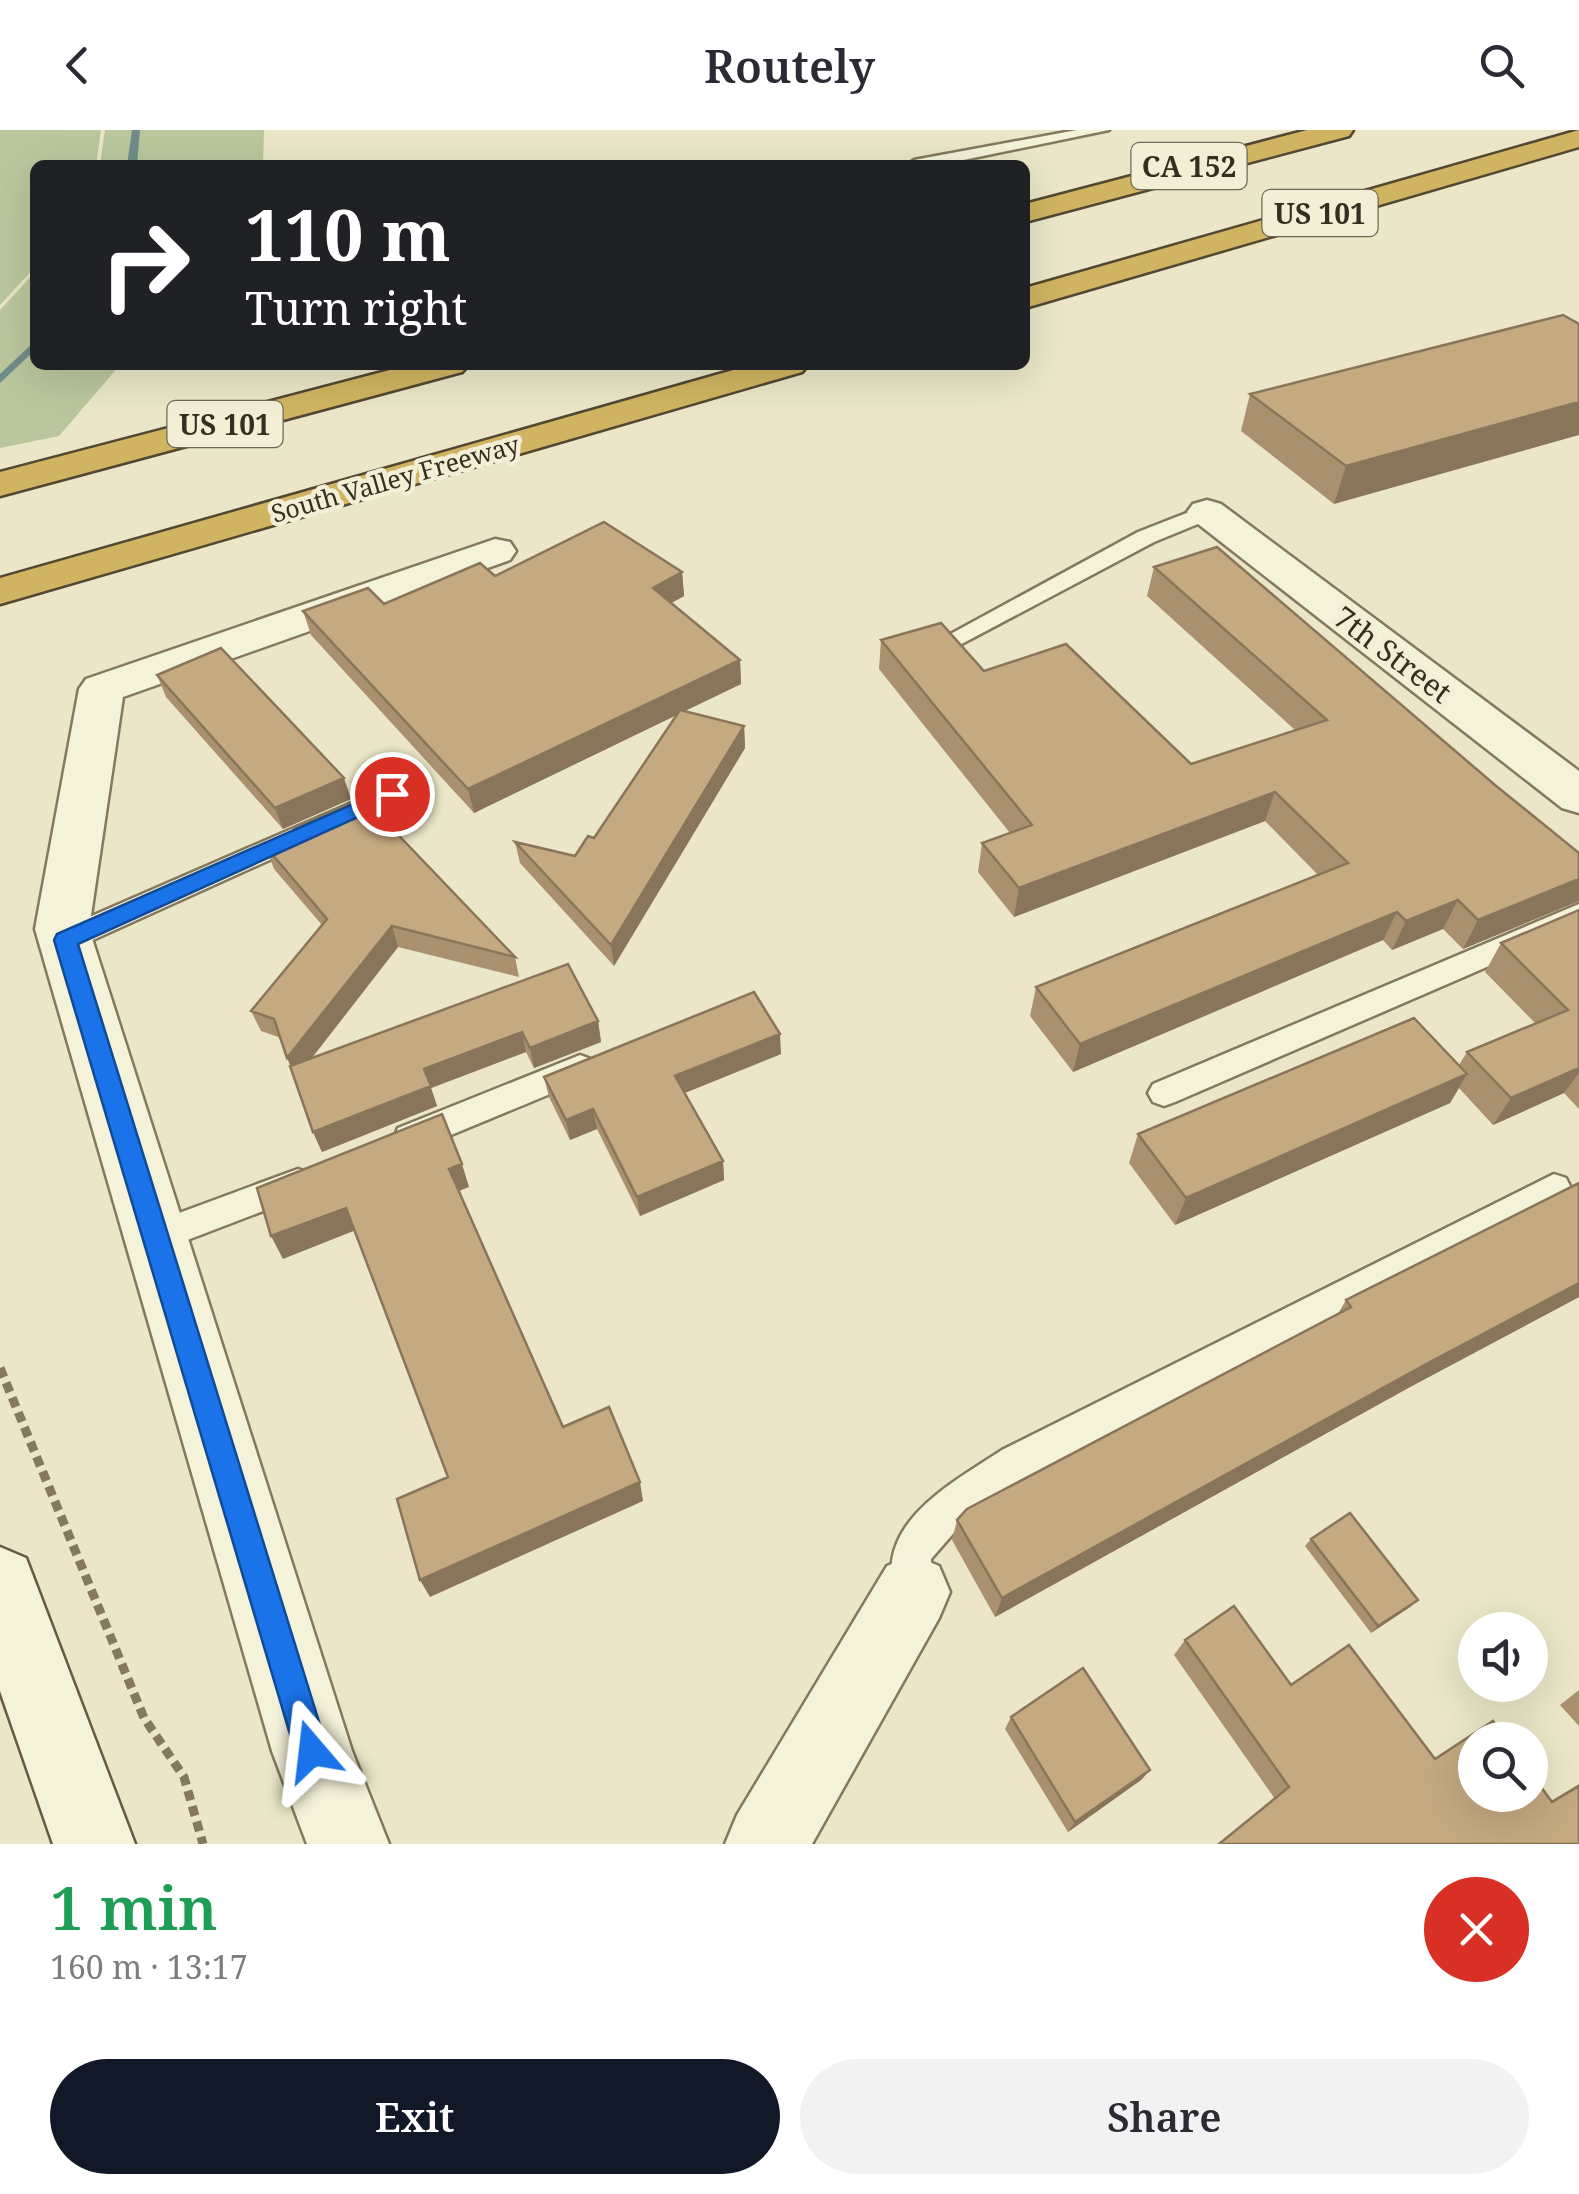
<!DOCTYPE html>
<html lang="en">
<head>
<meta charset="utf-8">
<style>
	body { margin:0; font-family:"Noto Serif",serif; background:#f2f2f3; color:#2b2b33; height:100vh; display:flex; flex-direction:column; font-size:38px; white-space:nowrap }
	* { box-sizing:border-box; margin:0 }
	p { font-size:32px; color:#7c7c81 }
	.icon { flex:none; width:55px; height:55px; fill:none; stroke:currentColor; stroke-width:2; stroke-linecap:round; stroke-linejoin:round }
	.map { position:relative; height:1714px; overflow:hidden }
	.panel { display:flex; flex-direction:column; background:#fff; flex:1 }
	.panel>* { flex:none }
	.banner { position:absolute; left:30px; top:30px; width:1000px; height:210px; border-radius:15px; box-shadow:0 10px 40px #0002; background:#202124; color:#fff; overflow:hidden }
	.buttons { position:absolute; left:1458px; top:1482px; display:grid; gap:20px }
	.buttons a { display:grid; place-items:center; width:90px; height:90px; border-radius:50%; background:#fff; box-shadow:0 10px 40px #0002; font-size:50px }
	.pin { position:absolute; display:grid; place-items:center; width:85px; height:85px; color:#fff; margin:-42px; border:5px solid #fff; border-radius:50%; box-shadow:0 2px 10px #0007 }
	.me { position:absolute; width:110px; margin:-55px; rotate:343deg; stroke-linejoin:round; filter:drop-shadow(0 0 8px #0008) }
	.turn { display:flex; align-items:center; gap:35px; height:210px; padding:0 50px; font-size:45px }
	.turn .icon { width:130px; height:130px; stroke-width:2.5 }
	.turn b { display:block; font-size:70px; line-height:85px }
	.round { display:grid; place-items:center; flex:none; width:105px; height:105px; border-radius:52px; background:#f2f2f3 }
	.summary { display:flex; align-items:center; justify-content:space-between; height:170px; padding:0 50px }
	h1 { font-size:60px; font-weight:600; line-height:75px; color:#1e9e55 }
	.cta { display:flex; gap:20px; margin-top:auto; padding:20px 50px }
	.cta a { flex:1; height:115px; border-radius:60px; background:#111827; color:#fff; font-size:40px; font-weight:600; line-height:115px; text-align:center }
	.cta a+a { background:#f2f2f3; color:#2b2b33 }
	header { display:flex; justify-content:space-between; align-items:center; height:130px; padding:0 50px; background:#fff; font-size:45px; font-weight:600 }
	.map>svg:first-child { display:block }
	.green { fill:#bac79c }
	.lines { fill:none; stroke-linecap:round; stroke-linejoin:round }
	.stream { fill:#708c8a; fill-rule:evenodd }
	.lane-casing { stroke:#84795e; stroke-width:5 }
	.street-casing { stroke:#84795e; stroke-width:5 }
	.secondary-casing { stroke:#665a42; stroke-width:5 }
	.highway-casing { stroke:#524732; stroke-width:5 }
	.path { stroke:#84795e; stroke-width:9; stroke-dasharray:10 6; stroke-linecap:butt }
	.lane { fill:#f5f2da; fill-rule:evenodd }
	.street { fill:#f5f2da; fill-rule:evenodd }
	.secondary { fill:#f5f2da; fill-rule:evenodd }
	.highway { fill:#d0b461; fill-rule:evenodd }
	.wall { fill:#a9916f }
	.shaded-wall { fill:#89765a }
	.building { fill:#c4a981; stroke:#89765a; stroke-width:2.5 }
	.route { fill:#1a73e8; stroke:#114b97; stroke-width:2.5 }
	.labels { text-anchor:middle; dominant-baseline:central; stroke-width:9; stroke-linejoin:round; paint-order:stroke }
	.far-street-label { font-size:25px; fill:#362f21; stroke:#f2efd6 }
	.shield { fill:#f2efd6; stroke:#6e6957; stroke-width:2.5 }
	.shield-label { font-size:28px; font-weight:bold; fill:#362f21 }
	.street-label { font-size:30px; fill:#362f21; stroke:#f2efd6 }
</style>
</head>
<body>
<header><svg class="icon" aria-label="back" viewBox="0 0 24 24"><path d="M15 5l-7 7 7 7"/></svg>Routely<svg class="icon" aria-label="search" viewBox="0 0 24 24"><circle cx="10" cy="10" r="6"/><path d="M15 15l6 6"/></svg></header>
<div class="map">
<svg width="1579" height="1714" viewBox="0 0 1579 1714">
	<rect width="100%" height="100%" fill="#eae6c7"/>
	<path class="green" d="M0,0H101L96,35H35V137L0,175Z
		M105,0H264L263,35H100Z
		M35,142V235H120L59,306L0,318V180Z"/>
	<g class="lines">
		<path class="stream" d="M132,0H140L137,35H127Z
			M35,211V220L0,253V244Z"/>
		<defs>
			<path id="lane" d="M1077,0H1109L939,35H906L914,30Z
				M1207,375L1218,382L1215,387L1154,412L954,518H938L934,513L1138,402Z
				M393,655L402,658L406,664L402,670L75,818L65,821L55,818L50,810L55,802Z
				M1579,774V797L1175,972L1164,976L1153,972L1148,963L1153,954Z
				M580,925L591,929L596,938L591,947L410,1022L398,1018L394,1008L398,998Z
				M298,1039L310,1043L315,1053L310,1063L156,1122L144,1118L139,1107L144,1096Z
				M1554,1044L1566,1048L1571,1058L1566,1068L1030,1346L966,1389L931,1429L933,1462L927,1476L913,1482L899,1476C866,1398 947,1356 1002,1320Z"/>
			<path id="street" d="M1207,370L1221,374L1579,641V683L1562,678L1193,390L1187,382L1193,374Z
				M495,409L510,412L516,421L510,430L123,567L89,799L352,1621L389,1714H307L272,1621L35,799L79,559L86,549Z
				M913,1425L939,1436L950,1462L939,1488L812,1714H725L737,1685L887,1436Z"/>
			<path id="secondary" d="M0,1417L26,1428L135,1714H53L0,1561Z"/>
			<path id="highway" d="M1307,0H1353L1349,6L1025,92V74Z
				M1579,0V17L1025,178V158Z
				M409,235H468L462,242L0,366V342Z
				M751,235H808L802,242L0,474V448Z"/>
		</defs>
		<use href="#lane" class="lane-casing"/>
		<use href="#street" class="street-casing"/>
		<use href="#secondary" class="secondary-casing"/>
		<use href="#highway" class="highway-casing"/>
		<path class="path" d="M0,1238L144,1588L184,1647L203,1714"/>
		<use href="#lane" class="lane"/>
		<use href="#street" class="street"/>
		<use href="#secondary" class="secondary"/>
		<use href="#highway" class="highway"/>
	</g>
	<path class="wall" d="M1563,185L1334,374L1241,301L1250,264Z
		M1154,437L1495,655L1579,723V771L1463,819L1443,799L1392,820L1383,810L1073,942L1030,886L1036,857L1318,745L1265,691L1014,787L978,742L982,713L1010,703L879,539L881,510L984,541L1191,634L1295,600L1147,466Z
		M682,442L684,466L671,473L740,530L741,554L684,581L744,596L745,618L614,836L520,733L515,712L575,726L594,708L676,585L474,683L311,505L303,481L384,474L495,446Z
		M157,545L351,669L283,699L166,567Z
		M294,699L515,827L519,847L398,817L312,928L598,891L601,912L534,938L526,922L431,958L437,976L322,1022L313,1002L281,908L261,901L251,881L322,795L274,739L266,717L295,703Z
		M1579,780V979L1564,963L1493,995L1459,958L1450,973L1175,1095L1129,1033L1138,1004L1459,935L1467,922L1536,894L1485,842L1501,813Z
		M781,924L685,963L723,1031L724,1050L640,1086L597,999L570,1010L549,967L544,947Z
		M1579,1053V1167L1410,1257L995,1487L952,1410L957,1390L1338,1184L1346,1170Z
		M1311,1409L1410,1477L1371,1503L1305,1416Z
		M1185,1510L1291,1555L1435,1629L1551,1671L1579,1654V1714H1218L1275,1669L1174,1525Z
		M1579,1560V1596L1560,1575Z
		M1011,1587L1150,1640L1141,1650L1068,1702L1005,1599Z"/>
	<path class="shaded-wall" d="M1579,272V305L1334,374L1346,336Z
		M682,442L684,466L655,482L653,458Z
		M740,530L741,554L474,683L468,659Z
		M744,596L745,618L614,836L611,815Z
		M344,648L351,669L283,699L275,678Z
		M1275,662L1265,691L1014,787L1019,758Z
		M1579,749V771L1463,819L1478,790Z
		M1458,770L1443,799L1392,820L1406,791Z
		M1397,782L1383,810L1073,942L1080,914Z
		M392,796L398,817L296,948L287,928Z
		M598,891L601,912L534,938L530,918Z
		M522,902L526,922L431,958L437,976L322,1022L313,1002L424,939Z
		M780,904L781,924L677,966L675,946Z
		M1579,938V943L1564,963L1493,995L1511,968Z
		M1467,944L1450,973L1175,1095L1186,1068Z
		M593,979L597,999L570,1010L566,990Z
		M723,1031L724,1050L640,1086L637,1067Z
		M462,1034L469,1057L457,1062L449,1039Z
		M346,1078L356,1100L283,1129L271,1106Z
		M1579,1153V1167L1410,1257L995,1487L1002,1468L1428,1233Z
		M640,1352L643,1371L430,1467L420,1450Z
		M1418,1470L1410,1477L1371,1503L1378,1496Z
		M1150,1640L1141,1650L1068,1702L1075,1692Z"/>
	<path class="building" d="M1563,185L1579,194V272L1346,336L1250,264Z
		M604,392L682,442L653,458L740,530L468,659L303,481L368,458L384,474L480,433L495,446Z
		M1217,417L1495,655L1579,723V749L1478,790L1458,770L1406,791L1397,782L1080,914L1036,857L1348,733L1275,662L1019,758L982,713L1032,695L881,510L941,493L984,541L1066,514L1191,634L1327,590L1154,437Z
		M221,518L344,648L275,678L157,545Z
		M680,580L744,596L611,815L515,712L575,726L588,706L594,708Z
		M363,668L515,827L392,796L287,928L274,889L251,881L327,789L266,717L296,702L294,699Z
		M1579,780V938L1511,968L1467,922L1568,880L1501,813Z
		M568,834L598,891L530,918L522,902L424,939L431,956L313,1002L290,936Z
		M754,862L780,904L675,946L723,1031L637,1067L593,979L566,990L544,947Z
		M1414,888L1467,944L1186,1068L1138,1004Z
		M442,984L462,1034L449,1039L563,1297L609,1277L640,1352L420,1450L397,1369L448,1347L346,1078L271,1106L257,1058Z
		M1579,1053V1153L1428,1233L1002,1468L957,1390L967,1379L1351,1177L1346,1170Z
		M1350,1383L1418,1470L1378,1496L1311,1409Z
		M1234,1476L1291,1555L1349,1515L1435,1629L1493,1591L1506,1610H1475V1665H1530V1642L1552,1672L1579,1656V1714H1219L1289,1657L1185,1510Z
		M1083,1538L1150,1640L1075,1692L1011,1587Z"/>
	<path class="route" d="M392,657L400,659V668L78,814L328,1621L323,1632L312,1637L300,1632L295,1621L54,810L57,804Z"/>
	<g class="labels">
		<g class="far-street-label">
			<text transform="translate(395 348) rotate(-16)">South Valley Freeway</text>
		</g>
		<g class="shield">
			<rect x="1131.5" y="13" width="115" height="46" rx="8"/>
			<rect x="1262.5" y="60" width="115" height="46" rx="8"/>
			<rect x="167.5" y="271" width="115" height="46" rx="8"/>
		</g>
		<g class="shield-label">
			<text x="1189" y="36">CA 152</text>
			<text x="1320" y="83">US 101</text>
			<text x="225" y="294">US 101</text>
		</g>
		<g class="street-label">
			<text transform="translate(1393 524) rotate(37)">7th Street</text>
		</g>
	</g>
</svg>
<div class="buttons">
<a><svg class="icon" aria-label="sound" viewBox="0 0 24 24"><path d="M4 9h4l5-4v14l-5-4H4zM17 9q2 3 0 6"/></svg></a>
<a><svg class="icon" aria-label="search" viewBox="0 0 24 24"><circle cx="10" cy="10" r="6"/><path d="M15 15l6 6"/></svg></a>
</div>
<div class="pin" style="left:392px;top:664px;background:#d93025"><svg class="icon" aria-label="arrive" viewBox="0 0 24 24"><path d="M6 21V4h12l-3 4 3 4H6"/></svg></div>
<svg class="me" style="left:312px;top:1621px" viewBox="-20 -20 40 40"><path d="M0-17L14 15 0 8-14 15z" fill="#1a73e8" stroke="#fff" stroke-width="4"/></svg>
<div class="banner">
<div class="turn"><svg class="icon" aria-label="right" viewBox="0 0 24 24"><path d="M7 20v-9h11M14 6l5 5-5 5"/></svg><div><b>110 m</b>Turn right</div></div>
</div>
</div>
<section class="panel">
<div class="summary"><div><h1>1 min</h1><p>160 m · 13:17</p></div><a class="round" style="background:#d93025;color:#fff"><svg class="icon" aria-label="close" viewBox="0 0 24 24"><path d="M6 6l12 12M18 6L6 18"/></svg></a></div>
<div class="cta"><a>Exit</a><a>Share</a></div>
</section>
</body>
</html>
